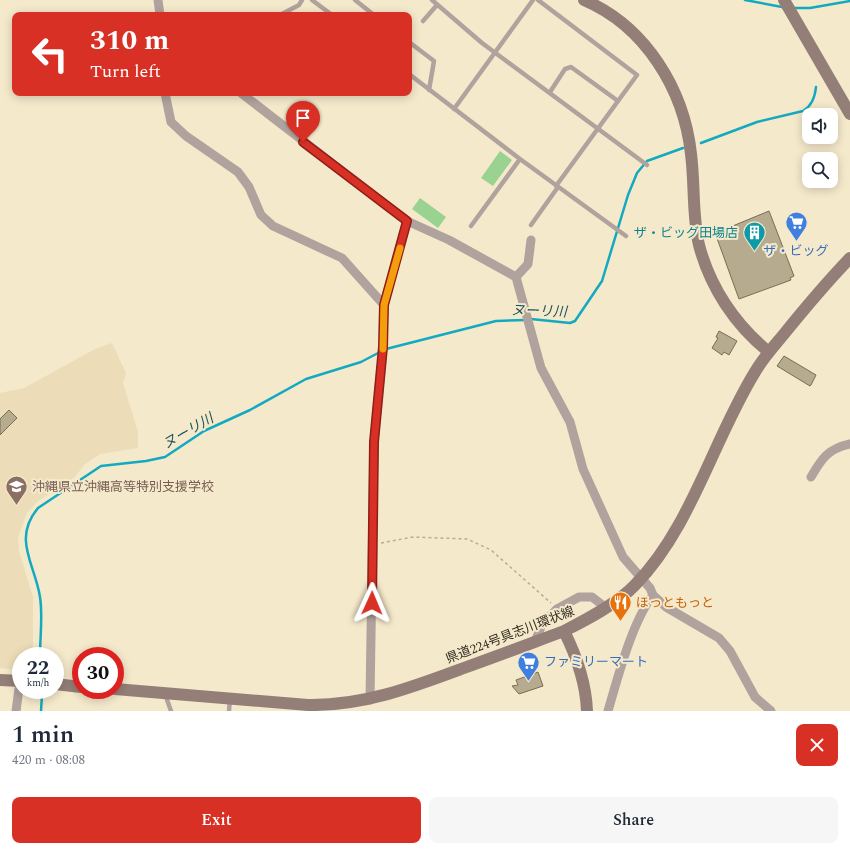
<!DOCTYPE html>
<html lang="en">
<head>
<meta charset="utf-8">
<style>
	body { margin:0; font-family:Spectral,"Noto Sans JP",serif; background:#f6f6f7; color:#1f2937; height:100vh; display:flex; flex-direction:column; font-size:15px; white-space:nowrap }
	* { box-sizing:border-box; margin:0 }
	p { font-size:13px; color:#747a83 }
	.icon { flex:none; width:22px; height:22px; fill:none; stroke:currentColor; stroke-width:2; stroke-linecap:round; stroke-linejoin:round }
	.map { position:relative; height:711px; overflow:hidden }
	.panel { display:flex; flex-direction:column; background:#fff; flex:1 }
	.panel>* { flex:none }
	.top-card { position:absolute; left:12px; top:12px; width:400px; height:84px; border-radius:8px; box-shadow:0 2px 10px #0003; background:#d93025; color:#fff; overflow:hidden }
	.tools { position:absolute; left:802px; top:108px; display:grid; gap:8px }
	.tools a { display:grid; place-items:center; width:36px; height:36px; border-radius:8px; background:#fff; box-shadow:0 2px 10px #0003; font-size:20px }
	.speed { position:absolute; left:12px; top:647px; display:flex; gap:8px; font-size:20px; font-weight:700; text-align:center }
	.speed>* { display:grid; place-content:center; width:52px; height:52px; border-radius:50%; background:#fff; box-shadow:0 2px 10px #0003; line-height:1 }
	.speed small { font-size:10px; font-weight:400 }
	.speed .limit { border:6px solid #d22; background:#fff; color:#111 }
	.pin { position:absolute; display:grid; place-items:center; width:34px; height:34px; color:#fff; margin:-41px -17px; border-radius:50% 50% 50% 0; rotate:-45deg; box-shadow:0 0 4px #0007 }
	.pin .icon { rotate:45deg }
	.me { position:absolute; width:44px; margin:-22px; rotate:1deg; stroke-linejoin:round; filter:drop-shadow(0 0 3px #0008) }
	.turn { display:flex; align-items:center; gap:14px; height:84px; padding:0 12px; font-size:18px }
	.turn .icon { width:52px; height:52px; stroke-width:2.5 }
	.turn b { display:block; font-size:28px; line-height:34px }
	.round { display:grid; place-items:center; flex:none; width:42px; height:42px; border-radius:8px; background:#f6f6f7 }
	.head { display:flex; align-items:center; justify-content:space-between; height:68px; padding:0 12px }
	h1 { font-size:24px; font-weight:600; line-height:30px }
	.action { display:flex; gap:8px; margin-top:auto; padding:8px 12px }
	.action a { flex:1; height:46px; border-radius:8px; background:#d93025; color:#fff; font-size:16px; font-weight:600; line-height:46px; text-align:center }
	.action a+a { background:#f6f6f7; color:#1f2937 }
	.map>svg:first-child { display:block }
	.built { fill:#ecddb8 }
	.green { fill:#9ad391 }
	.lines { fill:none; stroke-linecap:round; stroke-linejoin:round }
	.stream { stroke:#12a9c1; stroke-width:2.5 }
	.building { fill:#b6ab8e; stroke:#796e54 }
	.path { stroke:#b7ad95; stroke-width:1.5; stroke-dasharray:3 3; stroke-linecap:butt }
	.lane { stroke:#b0a29d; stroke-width:4.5 }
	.street { stroke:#b0a29d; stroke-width:9 }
	.secondary { stroke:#947f78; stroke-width:12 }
	.route-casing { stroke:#8d1f18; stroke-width:10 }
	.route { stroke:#d93025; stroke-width:7 }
	.slow { stroke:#f59e0b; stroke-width:7 }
	.labels { text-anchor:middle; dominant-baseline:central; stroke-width:4; stroke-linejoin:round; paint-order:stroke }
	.culture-label { font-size:13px; fill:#0d838f; stroke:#f5e9cb; text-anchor:end }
	.shop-label { font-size:13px; fill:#366cbe; stroke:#f5e9cb }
	.education-label { font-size:13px; fill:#785e54; stroke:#f5e9cb; text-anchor:start }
	.food-label { font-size:13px; fill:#c56008; stroke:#f5e9cb; text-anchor:start }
	.street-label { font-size:13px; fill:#332e23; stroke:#f5e9cb }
	.water-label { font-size:14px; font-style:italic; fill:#1a505b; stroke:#f5e9cb }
</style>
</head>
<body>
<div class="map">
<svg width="850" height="711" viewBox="0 0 850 711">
	<rect width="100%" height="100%" fill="#f5e9cb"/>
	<path class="built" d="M112,343L126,373L123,383L138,432V448L100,454L84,465L74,478L38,501L27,513L18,537L19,551L33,597V656H21V670L0,668V393L24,388L95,349Z"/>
	<path class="green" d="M500,151L512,160L493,186L481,178Z
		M420,198L446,217L438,228L412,209Z"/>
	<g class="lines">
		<path class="stream" d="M745,0L782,7
			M793,8H810L850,1
			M701,143L757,122L803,111C812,106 815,97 816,87
			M531,319L570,323L575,321L602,281L628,195L637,173L647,161L683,148
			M386,349L496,321L526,320
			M40,656C40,637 43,616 40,597C35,564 12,539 38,508L101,466L146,461L165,457L204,431L250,410L306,379L361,362L380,352
			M41,711L42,695"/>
	</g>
	<path class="building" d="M769,211L794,276L790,278L791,280L739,299L714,230L722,227L723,230Z
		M719,331L737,341L729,355L724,352L722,355L712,348L718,338L716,337Z
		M784,356L816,375L811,385L810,386L777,366Z
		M9,410L17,418L0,435V419Z
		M538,672L543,686L519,694L512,686L518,685L516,680Z"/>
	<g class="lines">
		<path class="path" d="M381,543L413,537L467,539L491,550L551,603"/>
		<path class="lane" d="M312,0L332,15
			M355,0L374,15
			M432,0L482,43L647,165
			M538,0L637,75L556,186
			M280,15L299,5L302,0
			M423,21L437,5
			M409,42L434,61L429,90
			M409,74L520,159L626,236
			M550,92L565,69L571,67L618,101
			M454,109L533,0
			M531,225L558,187
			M471,226L520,159
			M165,694L171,711
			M229,711L230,699"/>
		<path class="street" d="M158,0L160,15
			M165,93L171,122L186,136L238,172L249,187L261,215L273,226L342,258L384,305
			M241,93L407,221L449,240L516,277L541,368L570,422L583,469L623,557L650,588L653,595L666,607L719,638L730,651L755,697L771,711
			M516,277L528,264L531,240
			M811,477C822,458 828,449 850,444
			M535,642L542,624L557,609L579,597H592L605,607
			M370,700L374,442L383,347L384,305L407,221
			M16,711L20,681
			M608,711C618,677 632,622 653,595"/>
		<path class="secondary" d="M584,0C645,26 684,89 691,154C695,185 692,215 699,245C710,287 735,325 769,352
			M784,0L850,114
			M564,631C576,655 586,684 587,711
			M0,680L21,681
			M55,684L81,687
			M115,689L308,705C362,706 410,688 461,669C495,657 529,644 564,631C586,620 617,604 635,585C691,528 713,440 755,372C763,358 774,346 784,334C805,308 827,282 850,258"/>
	</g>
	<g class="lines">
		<defs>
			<path id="route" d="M303,142L407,221L384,305L383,347L374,442L372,603"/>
		</defs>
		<use href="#route" class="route-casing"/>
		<use href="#route" class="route"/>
		<path class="slow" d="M383,349L384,305L400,248"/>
	</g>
	<defs>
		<symbol id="supermarket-pin" viewBox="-11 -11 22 30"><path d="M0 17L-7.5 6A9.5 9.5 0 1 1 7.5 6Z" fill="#3f7fe0" stroke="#f5e9cb"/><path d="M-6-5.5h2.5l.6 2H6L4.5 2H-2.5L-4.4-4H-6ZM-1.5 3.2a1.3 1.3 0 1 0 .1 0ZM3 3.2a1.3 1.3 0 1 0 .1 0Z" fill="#fff"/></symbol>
		<symbol id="building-pin" viewBox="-11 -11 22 30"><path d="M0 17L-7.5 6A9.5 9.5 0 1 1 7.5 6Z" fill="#0f9aa8" stroke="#f5e9cb"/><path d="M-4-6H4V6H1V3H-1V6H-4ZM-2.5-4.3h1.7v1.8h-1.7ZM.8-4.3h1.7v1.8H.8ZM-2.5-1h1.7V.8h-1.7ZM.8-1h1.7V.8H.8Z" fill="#fff"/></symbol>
		<symbol id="school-pin" viewBox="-11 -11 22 30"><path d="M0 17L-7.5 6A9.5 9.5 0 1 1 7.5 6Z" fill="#8d6e63" stroke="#f5e9cb"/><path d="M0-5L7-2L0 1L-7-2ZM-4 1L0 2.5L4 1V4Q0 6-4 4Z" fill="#fff"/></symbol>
		<symbol id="restaurant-pin" viewBox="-11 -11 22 30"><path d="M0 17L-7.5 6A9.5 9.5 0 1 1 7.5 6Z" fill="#e8710a" stroke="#f5e9cb"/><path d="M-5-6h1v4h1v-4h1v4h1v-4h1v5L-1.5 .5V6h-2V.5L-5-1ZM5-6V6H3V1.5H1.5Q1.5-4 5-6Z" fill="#fff"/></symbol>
	</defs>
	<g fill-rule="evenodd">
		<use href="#supermarket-pin" x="784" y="210" width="25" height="34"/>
		<use href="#building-pin" x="742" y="220" width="25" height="34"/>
		<use href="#school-pin" x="4" y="474" width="25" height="34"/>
		<use href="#restaurant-pin" x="608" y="590" width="25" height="34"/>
		<use href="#supermarket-pin" x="516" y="650" width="25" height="34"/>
	</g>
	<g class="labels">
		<g class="culture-label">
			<text x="738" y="233">ザ・ビッグ田場店</text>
		</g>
		<g class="shop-label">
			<text x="796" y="251">ザ・ビッグ</text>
			<text x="544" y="662" text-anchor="start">ファミリーマート</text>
		</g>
		<g class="education-label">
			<text x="32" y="487">沖縄県立沖縄高等特別支援学校</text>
		</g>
		<g class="food-label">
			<text x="636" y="603">ほっともっと</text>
		</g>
		<g class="street-label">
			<text transform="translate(510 635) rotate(-21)">県道224号具志川環状線</text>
		</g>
		<g class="water-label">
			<text transform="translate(539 311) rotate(2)">ヌーリ川</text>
			<text transform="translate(188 431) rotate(-30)">ヌーリ川</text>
		</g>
	</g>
</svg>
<div class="tools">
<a><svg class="icon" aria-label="sound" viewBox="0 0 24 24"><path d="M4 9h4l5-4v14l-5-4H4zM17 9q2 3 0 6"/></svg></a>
<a><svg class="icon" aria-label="search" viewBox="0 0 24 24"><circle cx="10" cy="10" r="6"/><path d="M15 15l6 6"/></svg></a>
</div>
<div class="speed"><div>22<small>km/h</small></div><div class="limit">30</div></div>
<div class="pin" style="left:303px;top:142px;background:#d93025"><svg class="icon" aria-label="arrive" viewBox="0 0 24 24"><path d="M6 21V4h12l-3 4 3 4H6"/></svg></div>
<svg class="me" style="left:372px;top:603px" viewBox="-20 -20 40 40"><path d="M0-17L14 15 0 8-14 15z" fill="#d93025" stroke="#fff" stroke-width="4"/></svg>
<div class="top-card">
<div class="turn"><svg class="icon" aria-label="left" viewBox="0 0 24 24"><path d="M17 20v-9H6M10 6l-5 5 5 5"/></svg><div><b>310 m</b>Turn left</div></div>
</div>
</div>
<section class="panel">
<div class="head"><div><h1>1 min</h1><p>420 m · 08:08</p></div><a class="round" style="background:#d93025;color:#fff"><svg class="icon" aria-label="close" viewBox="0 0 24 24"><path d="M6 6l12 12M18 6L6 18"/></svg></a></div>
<div class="action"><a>Exit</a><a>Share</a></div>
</section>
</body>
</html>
